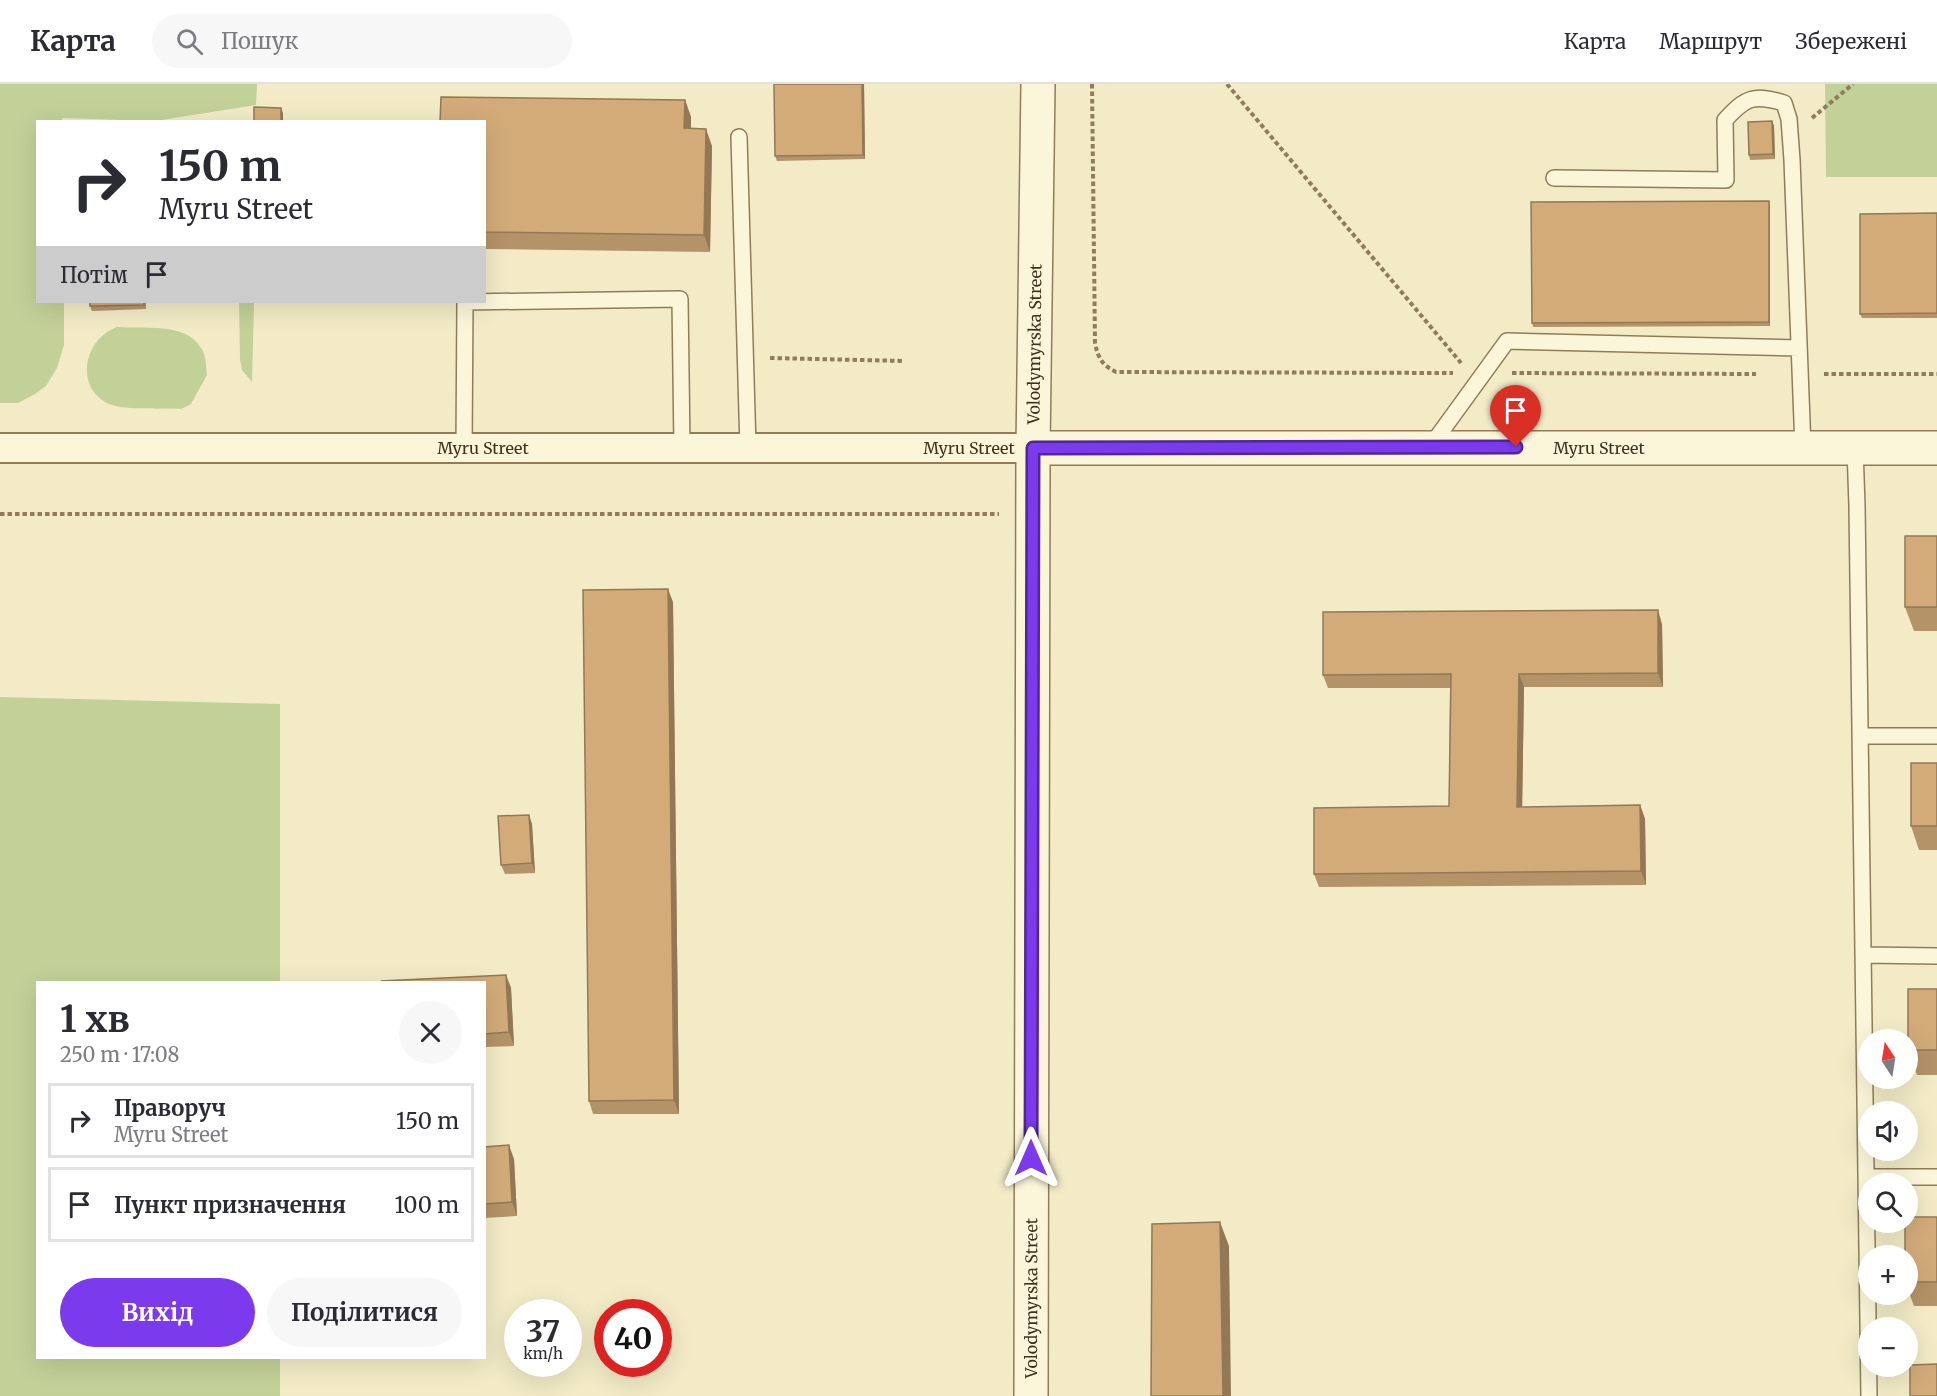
<!DOCTYPE html>
<html lang="uk">
<head>
<meta charset="utf-8">
<style>
	body { margin:0; font-family:Merriweather,serif; background:#f7f7f7; color:#2b2b33; height:100vh; display:flex; flex-direction:column; font-size:22px; white-space:nowrap }
	* { box-sizing:border-box; margin:0 }
	p { font-size:20px; color:#7c7c81 }
	.icon { flex:none; width:33px; height:33px; fill:none; stroke:currentColor; stroke-width:2; stroke-linecap:round; stroke-linejoin:round }
	.map { position:relative; flex:1; overflow:hidden }
	.side { position:absolute; left:36px; top:897px; width:450px; height:378px; display:flex; flex-direction:column; background:#fff; border-radius:0px; box-shadow:0 6px 24px #0002 }
	.side>* { flex:none }
	.hud { position:absolute; left:36px; top:36px; width:450px; height:183px; border-radius:0px; box-shadow:0 6px 24px #0002; background:#fff; color:#2b2b33; overflow:hidden }
	.needle { width:39px; rotate:348deg }
	.fabs { position:absolute; left:1858px; top:945px; display:grid; gap:12px }
	.fabs a { display:grid; place-items:center; width:60px; height:60px; border-radius:50%; background:#fff; box-shadow:0 6px 24px #0002; font-size:30px }
	.speed { position:absolute; left:504px; top:1215px; display:flex; gap:12px; font-size:30px; font-weight:700; text-align:center }
	.speed>* { display:grid; place-content:center; width:78px; height:78px; border-radius:50%; background:#fff; box-shadow:0 6px 24px #0002; line-height:1 }
	.speed small { font-size:15px; font-weight:400 }
	.speed .limit { border:9px solid #d22; background:#fff; color:#111 }
	.pin { position:absolute; display:grid; place-items:center; width:51px; height:51px; color:#fff; margin:-62px -26px; border-radius:50% 50% 50% 0; rotate:-45deg; box-shadow:0 0 6px #0007 }
	.pin .icon { rotate:45deg }
	.me { position:absolute; width:66px; margin:-33px; rotate:0deg; stroke-linejoin:round; filter:drop-shadow(0 0 4px #0008) }
	.turn { display:flex; align-items:center; gap:21px; height:126px; padding:0 24px; font-size:27px }
	.turn .icon { width:78px; height:78px; stroke-width:2.5 }
	.turn b { display:block; font-size:42px; line-height:51px }
	.then { display:flex; align-items:center; height:57px; padding:0 24px; background:#0003; gap:12px; font-size:22px }
	.round { display:grid; place-items:center; flex:none; width:63px; height:63px; border-radius:32px; background:#f7f7f7 }
	.head { display:flex; align-items:center; justify-content:space-between; height:102px; padding:0 24px }
	h1 { font-size:36px; font-weight:700; line-height:45px }
	.action { display:flex; gap:12px; margin-top:auto; padding:12px 24px }
	.action a { flex:1; height:69px; border-radius:36px; background:#7c3aed; color:#fff; font-size:24px; font-weight:700; line-height:69px; text-align:center }
	.action a+a { background:#f7f7f7; color:#2b2b33 }
	ul { padding:0; list-style:none }
	li { display:flex; align-items:center; gap:18px; height:75px; margin:0 12px 9px; padding:0 12px; border:3px solid #e1e1e2; border-radius:0px }
	li div { flex:1 }
	li b { display:block; font-size:22px }
	li em { font-style:normal }
	header { display:flex; align-items:center; gap:36px; box-sizing:border-box; height:84px; padding:0 30px; background:#fff; border-bottom:2px solid #e1e1e2 }
	header strong { font-size:28px }
	nav { display:flex; gap:33px; margin-inline-start:auto; font-size:21px }
	.search { width:420px; height:54px; background:#f7f7f7; display:flex; align-items:center; gap:15px; box-sizing:border-box; padding:0 21px; border-radius:33px; color:#7c7c81; font-size:22px }
	.map>svg:first-child { display:block }
	.green { fill:#c2d198 }
	.lines { fill:none; stroke-linecap:round; stroke-linejoin:round }
	.service-casing { stroke:#8f7d5a; stroke-width:18 }
	.minor-casing { stroke:#8f7d5a; stroke-width:32 }
	.tertiary-casing { stroke:#8f7d5a; stroke-width:36 }
	.path { stroke:#8f7d5a; stroke-width:4; stroke-dasharray:4.5 3; stroke-linecap:butt }
	.service { stroke:#fbf6da; stroke-width:15 }
	.minor { stroke:#fbf6da; stroke-width:28 }
	.tertiary { stroke:#fbf6da; stroke-width:33 }
	.wall { fill:#b59368 }
	.shaded-wall { fill:#937855 }
	.building { fill:#d2ab79; stroke:#937855; stroke-width:1.5 }
	.route-casing { stroke:#51269a; stroke-width:15 }
	.route { stroke:#7c3aed; stroke-width:10 }
	.labels { text-anchor:middle; dominant-baseline:central; stroke-width:6; stroke-linejoin:round; paint-order:stroke }
	.street-label { font-size:16px; fill:#3e321f; stroke:#f8f3d6 }
</style>
</head>
<body>
<header>
<strong>Карта</strong>
<div class="search"><svg class="icon" aria-label="search" viewBox="0 0 24 24"><circle cx="10" cy="10" r="6"/><path d="M15 15l6 6"/></svg>Пошук</div>
<nav><a>Карта</a><a>Маршрут</a><a>Збережені</a></nav>
</header>
<div class="map">
<svg width="1937" height="1312" viewBox="0 0 1937 1312">
	<rect width="100%" height="100%" fill="#f2ebc6"/>
	<path class="green" d="M0,0H257L256,21L155,37L62,34V37L38,38V218H64V261L57,284L46,302L35,310L18,319H0Z
		M1825,0H1937V93H1826Z
		M239,218H254L252,298L242,286L240,275Z
		M117,243C143,245 186,238 201,264C206,271 206,282 207,291L191,320L181,325C164,324 126,326 112,321C74,307 82,256 117,243Z
		M0,613L280,620V898H38V1274H280V1312H0Z"/>
	<g class="lines">
		<defs>
			<path id="service" d="M739,53L748,364
				M1554,94L1726,96L1725,36C1746,13 1754,10 1784,19L1789,35L1792,76L1803,364
				M1430,363L1507,257L1799,264
				M464,364L465,218L680,215L682,364
				M1855,364L1857,422L1869,1312
				M1860,652H1937
				M1863,871L1937,872
				M1866,1093H1937"/>
			<g id="minor">
				<path id="s1" d="M0,364H1033"/>
			</g>
			<g id="tertiary">
				<path id="s2" d="M1033,364H1937"/>
				<path id="s3" d="M1031,1312L1033,364L1038,0"/>
			</g>
		</defs>
		<use href="#service" class="service-casing"/>
		<use href="#minor" class="minor-casing"/>
		<use href="#tertiary" class="tertiary-casing"/>
		<path class="path" d="M1092,0L1095,259C1098,274 1102,281 1116,288L1453,289
			M1227,0L1461,279
			M1812,34L1853,0
			M770,274L904,277
			M1512,289L1756,290
			M1824,290H1937
			M0,430H999"/>
		<use href="#service" class="service"/>
		<use href="#minor" class="minor"/>
		<use href="#tertiary" class="tertiary"/>
	</g>
	<path class="wall" d="M864,0L865,75L777,77L775,72Z
		M685,16L691,33V45L712,62L710,168L484,165V38Z
		M1772,37L1774,42L1775,75L1750,76L1749,71Z
		M1770,122V242L1533,243L1532,239Z
		M1937,129V234H1862L1860,230Z
		M90,218H146V225L92,227L90,222Z
		M1937,452V547H1914L1905,523Z
		M673,518L679,1030H593L589,1017Z
		M1662,540L1663,603H1524L1522,723L1640,721L1645,735L1646,801L1319,803L1314,790L1449,722L1450,604H1328L1323,591Z
		M1937,679V766H1919L1911,742Z
		M529,731L532,740L535,789L505,790L501,781Z
		M506,891L511,904L514,962L484,963V898Z
		M1937,905V991H1917L1908,966Z
		M484,1063L514,1075L517,1132L484,1134Z
		M1937,1133V1222H1914L1908,1206V1172Z"/>
	<path class="shaded-wall" d="M862,0H864L865,75L863,71Z
		M685,16L691,33V62L684,44Z
		M281,24L283,29V38H281Z
		M1772,37L1774,42L1775,75L1773,70Z
		M706,45L712,62L710,168L704,151Z
		M1769,117L1770,122V242L1769,238Z
		M668,505L673,518L679,1030L674,1016Z
		M1658,526L1662,540L1663,603L1658,589Z
		M1519,590L1524,603L1522,736L1517,723Z
		M1640,721L1645,735L1646,801L1641,787Z
		M529,731L532,740L535,789L532,779Z
		M506,891L511,904L514,962L509,948Z
		M509,1061L514,1075L517,1132L512,1118Z
		M1220,1138L1229,1162L1231,1312H1223Z"/>
	<path class="building" d="M774,0H862L863,71L775,72Z
		M441,13L685,16L684,44L706,45L704,151L484,148V38H440Z
		M254,23L281,24V38H254Z
		M1772,37L1773,70L1749,71L1748,38Z
		M1769,117V238L1532,239L1531,118Z
		M1937,129V229L1860,230V130Z
		M90,218H144V221L90,222Z
		M1905,452H1937V523H1905Z
		M668,505L674,1016L589,1017L583,506Z
		M1658,526V589L1519,590L1517,723L1640,721L1641,787L1314,790V724L1449,722L1451,590L1323,591V528Z
		M1911,679H1937V742H1911Z
		M529,731L532,779L501,781L498,732Z
		M506,891L509,948L484,950V898H383L382,897Z
		M1908,905H1937V966H1908Z
		M509,1061L512,1118L484,1120V1063Z
		M1908,1133H1937V1198H1908V1172H1905V1138H1908Z
		M1220,1138L1223,1312H1151L1152,1140Z
		M1937,1280V1312H1910V1281Z"/>
	<g class="lines">
		<defs>
			<path id="route" d="M1031,1074L1033,364L1516,363"/>
		</defs>
		<use href="#route" class="route-casing"/>
		<use href="#route" class="route"/>
	</g>
	<g class="labels">
		<g class="street-label">
			<text stroke="none"><textPath href="#s3" startOffset="1052">Volodymyrska Street</textPath></text>
			<text stroke="none"><textPath href="#s1" startOffset="483">Myru Street</textPath></text>
			<text stroke="none"><textPath href="#s1" startOffset="969">Myru Street</textPath></text>
			<text stroke="none"><textPath href="#s2" startOffset="566">Myru Street</textPath></text>
			<text stroke="none"><textPath href="#s3" startOffset="98">Volodymyrska Street</textPath></text>
		</g>
	</g>
</svg>
<div class="fabs">
<a><svg class="needle" viewBox="-14 -14 28 28"><path d="M0-13l5 13h-10z" fill="#e53935"/><path d="M0 13l5-13h-10z" fill="#7c7c81"/></svg></a>
<a><svg class="icon" aria-label="sound" viewBox="0 0 24 24"><path d="M4 9h4l5-4v14l-5-4H4zM17 9q2 3 0 6"/></svg></a>
<a><svg class="icon" aria-label="search" viewBox="0 0 24 24"><circle cx="10" cy="10" r="6"/><path d="M15 15l6 6"/></svg></a>
<a>+</a>
<a>−</a>
</div>
<div class="speed"><div>37<small>km/h</small></div><div class="limit">40</div></div>
<div class="pin" style="left:1516px;top:363px;background:#d93025"><svg class="icon" aria-label="arrive" viewBox="0 0 24 24"><path d="M6 21V4h12l-3 4 3 4H6"/></svg></div>
<svg class="me" style="left:1031px;top:1074px" viewBox="-20 -20 40 40"><path d="M0-17L14 15 0 8-14 15z" fill="#7c3aed" stroke="#fff" stroke-width="4"/></svg>
<div class="hud">
<div class="turn"><svg class="icon" aria-label="right" viewBox="0 0 24 24"><path d="M7 20v-9h11M14 6l5 5-5 5"/></svg><div><b>150 m</b>Myru Street</div></div>
<div class="then">Потім<svg class="icon" aria-label="arrive" viewBox="0 0 24 24"><path d="M6 21V4h12l-3 4 3 4H6"/></svg></div>
</div>
<section class="side">
<div class="head"><div><h1>1 хв</h1><p>250 m · 17:08</p></div><a class="round"><svg class="icon" aria-label="close" viewBox="0 0 24 24"><path d="M6 6l12 12M18 6L6 18"/></svg></a></div>
<ul>
<li><svg class="icon" aria-label="right" viewBox="0 0 24 24"><path d="M7 20v-9h11M14 6l5 5-5 5"/></svg><div><b>Праворуч</b><p>Myru Street</p></div><em>150 m</em></li>
<li><svg class="icon" aria-label="arrive" viewBox="0 0 24 24"><path d="M6 21V4h12l-3 4 3 4H6"/></svg><div><b>Пункт призначення</b></div><em>100 m</em></li>
</ul>
<div class="action"><a>Вихід</a><a>Поділитися</a></div>
</section>
</div>
</body>
</html>
